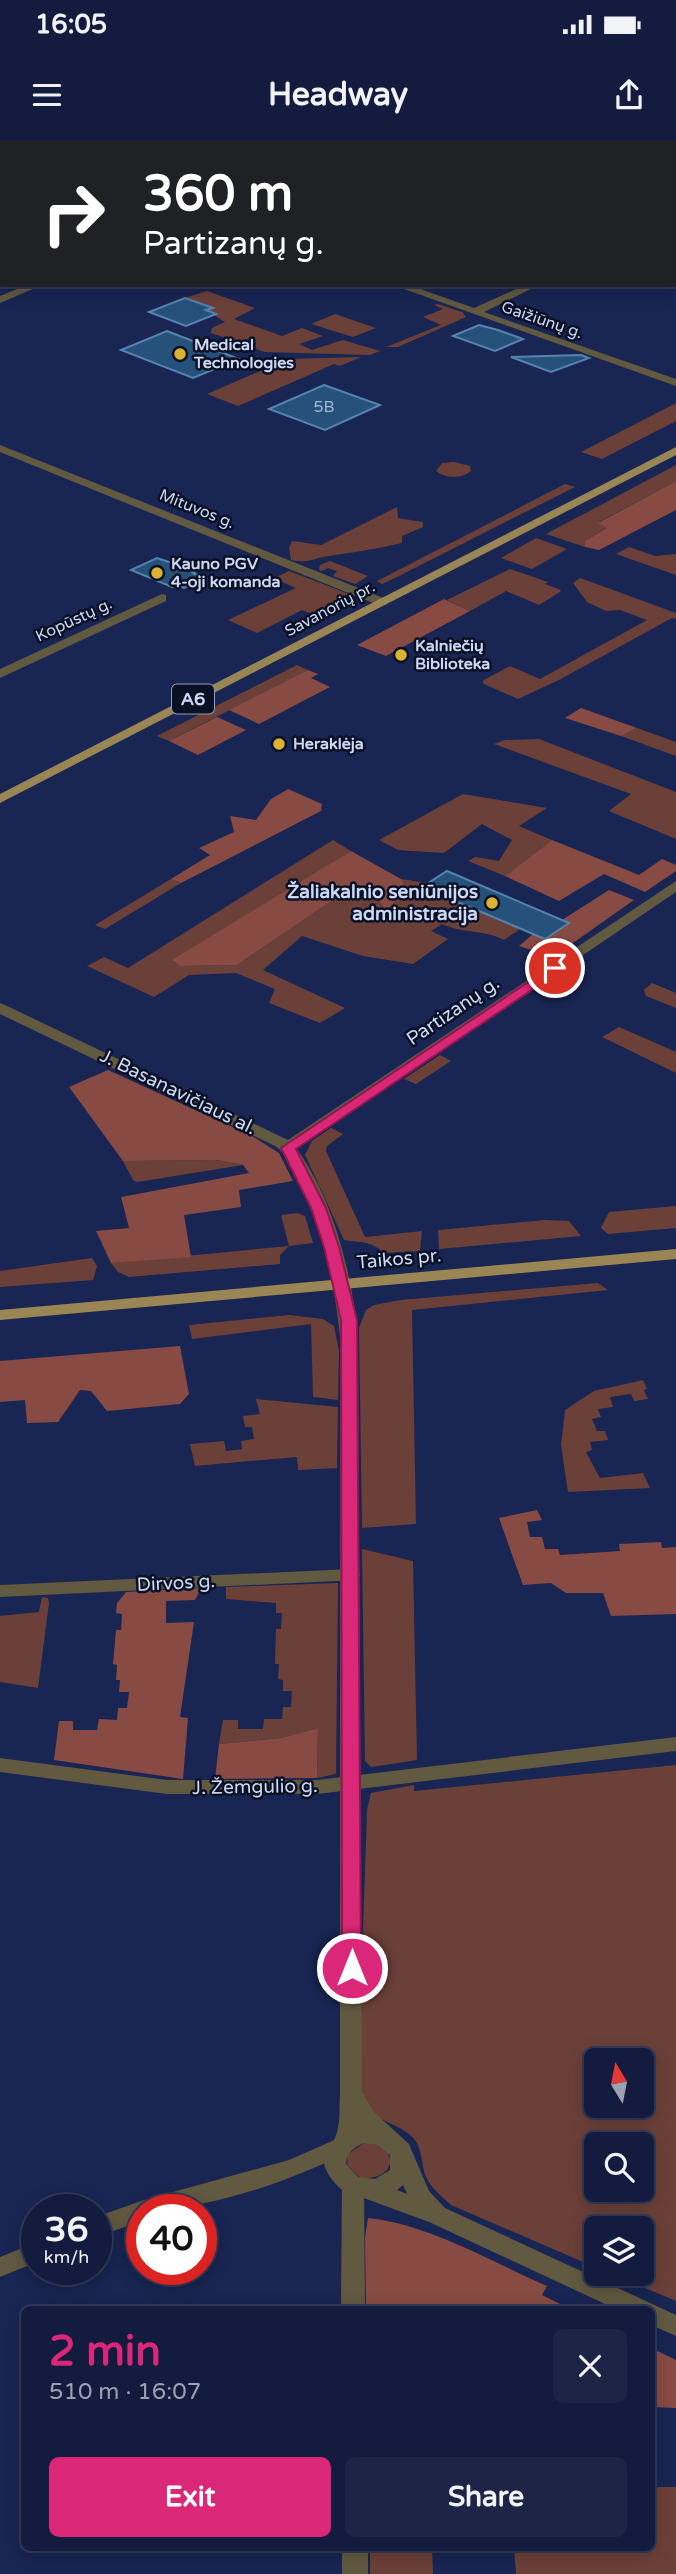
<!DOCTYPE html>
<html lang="en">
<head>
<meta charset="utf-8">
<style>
	body { margin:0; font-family:"Varela Round",sans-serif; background:#1c2545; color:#f1f3f6; height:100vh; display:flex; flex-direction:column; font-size:26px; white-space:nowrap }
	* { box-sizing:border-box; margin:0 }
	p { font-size:23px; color:#9da1b0 }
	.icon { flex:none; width:38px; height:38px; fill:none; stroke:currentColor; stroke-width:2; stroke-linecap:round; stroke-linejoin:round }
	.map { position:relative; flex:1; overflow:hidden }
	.side { position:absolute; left:21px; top:2166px; width:634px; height:245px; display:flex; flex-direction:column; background:#131c3e; border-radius:10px; box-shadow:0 4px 18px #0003,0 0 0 2px #323a58 }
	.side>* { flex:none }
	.top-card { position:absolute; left:0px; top:0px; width:677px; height:147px; box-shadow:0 4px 18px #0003,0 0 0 2px #323a58; background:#202124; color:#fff; overflow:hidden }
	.needle { width:46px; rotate:350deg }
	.fabs { position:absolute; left:584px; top:1908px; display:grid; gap:14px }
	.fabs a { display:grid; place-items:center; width:70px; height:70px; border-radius:10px; background:#131c3e; box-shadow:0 4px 18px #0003,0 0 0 2px #323a58; font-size:35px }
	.speed { position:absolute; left:21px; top:2054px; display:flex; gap:14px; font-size:35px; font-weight:700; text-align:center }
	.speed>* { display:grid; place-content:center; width:91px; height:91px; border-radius:50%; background:#131c3e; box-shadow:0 4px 18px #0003,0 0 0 2px #323a58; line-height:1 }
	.speed small { font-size:18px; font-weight:400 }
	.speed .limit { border:10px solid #d22; background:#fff; color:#111 }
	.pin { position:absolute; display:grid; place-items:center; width:60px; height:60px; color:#fff; margin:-30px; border:4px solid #fff; border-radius:50%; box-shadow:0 2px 7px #0007 }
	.me { position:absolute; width:77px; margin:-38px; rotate:0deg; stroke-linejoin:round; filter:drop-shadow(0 0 5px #0008) }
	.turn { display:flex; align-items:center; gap:24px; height:147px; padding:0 28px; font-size:32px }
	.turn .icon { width:91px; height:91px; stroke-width:2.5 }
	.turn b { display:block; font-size:49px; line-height:60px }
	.round { display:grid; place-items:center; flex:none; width:74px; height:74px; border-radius:10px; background:#1c2545 }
	.summary { display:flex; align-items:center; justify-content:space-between; height:119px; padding:0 28px }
	h1 { font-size:42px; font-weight:700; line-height:52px; color:#db2777 }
	.primary-button { display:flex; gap:14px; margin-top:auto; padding:14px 28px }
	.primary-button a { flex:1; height:80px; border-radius:10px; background:#db2777; color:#fff; font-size:28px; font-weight:700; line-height:80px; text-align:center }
	.primary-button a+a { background:#1c2545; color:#f1f3f6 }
	.status { display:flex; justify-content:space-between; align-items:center; height:49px; padding:0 35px; background:#131c3e; direction:ltr }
	.status svg { height:19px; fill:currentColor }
	header { display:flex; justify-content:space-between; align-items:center; height:91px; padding:0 28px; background:#131c3e; font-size:32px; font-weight:700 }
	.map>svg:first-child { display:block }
	.green { fill:#6b4039; fill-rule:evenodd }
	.forest { fill:#874b43 }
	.building { fill:#25517b; stroke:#5683af; stroke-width:2 }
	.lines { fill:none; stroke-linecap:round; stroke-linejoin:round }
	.minor { fill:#625941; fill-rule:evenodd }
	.tertiary { fill:#625941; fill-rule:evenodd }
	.primary { fill:#9a8655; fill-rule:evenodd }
	.route { fill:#db2777; stroke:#8e194d; stroke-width:2 }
	.poi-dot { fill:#dcb233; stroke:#0b1125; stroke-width:2.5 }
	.labels { text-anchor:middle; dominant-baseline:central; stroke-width:5; stroke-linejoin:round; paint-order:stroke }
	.far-street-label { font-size:16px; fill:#cdd8f5; stroke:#0b1125 }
	.far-poi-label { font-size:16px; font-weight:bold; fill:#cdd8f5; stroke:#0b1125; text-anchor:start }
	.number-label { font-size:16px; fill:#a3b6d6 }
	.shield { fill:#0b1125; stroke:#939cb7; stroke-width:2 }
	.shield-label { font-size:18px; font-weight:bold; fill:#cdd8f5 }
	.poi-label { font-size:19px; font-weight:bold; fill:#cdd8f5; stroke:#0b1125; text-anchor:end }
	.street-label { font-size:19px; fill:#cdd8f5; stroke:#0b1125 }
</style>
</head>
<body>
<div class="status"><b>16:05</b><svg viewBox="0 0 49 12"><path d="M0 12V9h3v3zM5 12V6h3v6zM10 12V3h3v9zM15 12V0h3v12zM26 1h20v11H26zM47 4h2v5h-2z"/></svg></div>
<header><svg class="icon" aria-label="menu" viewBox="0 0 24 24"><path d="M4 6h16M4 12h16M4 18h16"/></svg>Headway<svg class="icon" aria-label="share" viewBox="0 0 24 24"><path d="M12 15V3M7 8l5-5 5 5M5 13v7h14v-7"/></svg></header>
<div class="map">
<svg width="676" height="2434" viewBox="0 0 676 2434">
	<rect width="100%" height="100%" fill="#192553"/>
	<path class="green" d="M207,151L255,168L234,179L282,196L302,188L323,196L299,204L312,210L343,200L380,211L370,215L265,212L211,193L212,188L225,182L206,170L212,167L185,158Z
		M438,164L462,172L466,177L398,207H386L441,185L423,177L443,169L434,165Z
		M335,174L376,188L353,197L311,184Z
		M361,217L340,226L334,224L238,266L207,254L288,219Z
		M676,263V281L602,319L581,312Z
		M454,322L470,326L471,331C461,339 447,339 436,331L442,323Z
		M676,325V341L599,382L607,388L585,401V407L546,394Z
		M565,344L575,347L393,439L382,444L377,441Z
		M397,367L398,378L423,382V387L402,396V403C377,409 354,412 329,416C315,418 306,424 291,420L289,408L292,401L321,405Z
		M536,398L567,409L532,429L501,418Z
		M629,407L655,416L676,414V435L616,414Z
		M330,421L368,436L355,444L333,436L337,431L328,428L321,431L319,429L320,425Z
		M510,429L548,442L545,444L561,450L560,452L539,465L506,451L470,471L447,460Z
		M289,431L349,454L350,459L319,477L302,470L257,493L228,480L296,448L280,441L260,450L254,448Z
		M580,438L676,473V479L672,478L559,540L518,559L484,544L482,541L510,526L540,539L647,480L620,470L606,471L587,462L573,443Z
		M297,525L308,530L169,601L157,596Z
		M637,588L676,602V616L621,596Z
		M539,599L676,652V699L609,671L631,654L494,604L505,600Z
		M463,654L547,668L519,686L552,700L505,736L468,721L475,717L499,721L512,700L482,684L444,713L398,710L379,700Z
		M333,700L351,711L173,821L180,826L237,825L355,745L372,749L385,771L406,747L401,739L428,743L423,747L520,789L504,800C483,789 464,794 442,784L431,791L448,799L413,824L363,816L302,796L263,830L345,868L320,883L269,863L275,849L236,833L189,835L154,857L87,826L104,817L128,828Z
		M171,739L181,743L105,789L95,785Z
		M652,843L676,853V868L646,856L644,850Z
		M619,887L676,912V933L602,897Z
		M440,915L451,921L416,944L404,939Z
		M331,988L343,994L327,1006L326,1011L365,1097L422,1091L420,1111L384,1113C370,1100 360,1103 344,1100L305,1015L312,1001Z
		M216,1020L243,1025L137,1042L133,1040L123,1021Z
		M676,1066V1088L608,1094L601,1088L609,1072Z
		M297,1073L305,1076L313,1103L289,1106L280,1115V1124L129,1137L118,1132L111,1123L289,1106L281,1075Z
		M545,1080L569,1081L581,1096L439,1109L438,1090Z
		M92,1118L97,1126L93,1140L0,1147V1131Z
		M598,1143L608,1150L412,1170L416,1384L362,1388L359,1188L366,1170L374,1165L401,1160Z
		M289,1175L323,1179L334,1186L339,1211L338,1260L313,1257L311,1184L192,1199L189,1185Z
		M643,1240L647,1249L644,1250L648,1259L634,1261L631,1254L610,1257L613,1267L598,1269L601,1277L592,1279L597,1291H605L608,1300L590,1302L592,1310L586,1312L600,1338L643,1333L650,1348L568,1352L561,1305L565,1270L594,1251Z
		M256,1259L338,1267L337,1328L298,1330L297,1317L195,1326L190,1304L224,1301L226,1311L242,1309L241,1301L254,1299L252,1287H245L243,1276L260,1274Z
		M362,1409L413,1421L417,1620L371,1627L365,1621Z
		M338,1443L336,1634L317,1638L318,1588L281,1598L219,1604L223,1580H238V1589H263L264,1579H282L283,1567H291L292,1551H283V1540L278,1539L279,1524H275L276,1489H281L282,1473H276V1463L226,1459V1447Z
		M42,1457L48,1458L49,1463L38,1548L0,1542V1476L39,1472Z
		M676,1625V2161L610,2133H642V2088H597V2128L451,2065C442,2057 431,2048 426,2037C421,2025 423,2012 415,2000C402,1983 373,1982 363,1962C360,1956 360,1947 358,1941L367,1670L371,1653L414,1645V1651ZM597,1920H642V1965H597ZM597,2004H642V2049H597Z
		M364,2003C399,2002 400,2041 360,2038L347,2025L348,2014Z
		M651,2347H676V2434H516L514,2408H651Z
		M370,2408H432L433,2434H370Z"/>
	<path class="forest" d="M676,341V370L599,410L585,407V401L607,388L598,383Z
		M444,459L470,471L386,516L357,505Z
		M308,530L318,534L311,538L330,547L259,584L229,570Z
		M581,568L637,588L621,596L565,578Z
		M217,577L246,590L198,615L169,601Z
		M288,649L322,664L321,671L181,743L171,739L210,715L199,708L234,692L230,676L256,680L271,659Z
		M552,700L639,735L662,719L676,725V731L645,752L604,734L559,761L505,736Z
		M351,711L401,739L406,747L386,772L372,749L355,745L237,825L180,826L172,820Z
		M609,750L634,760L553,817L519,806L533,794L545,799L568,783L562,780Z
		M108,930L252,996L279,1013L293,1041L239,1050L241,1067L184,1075L191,1117L111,1123L96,1091L129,1088L121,1057L249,1033L243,1025L217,1020L123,1021L69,947Z
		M180,1206L189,1254L180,1264L107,1271L91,1251L80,1250L58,1282L27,1283L25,1260L0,1262V1221Z
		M537,1370L542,1380L527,1382L530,1397H542L545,1409H558L560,1415L620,1411L619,1404L661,1402L662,1408L676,1407V1474L611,1476L603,1453H566L551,1443L523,1445L499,1378Z
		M201,1448L195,1460L166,1461V1483L194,1482L180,1577L188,1578L183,1639L54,1620L59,1581H73V1590H97L99,1579L117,1580L118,1568H127L129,1552H119L120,1540H116L117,1525L113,1524L116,1490H121L122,1474L116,1473L117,1463L126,1452Z
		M318,1588L317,1638L215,1639L219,1604L281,1598Z
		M368,2078C428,2084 492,2122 547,2146L542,2155L572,2170H366L365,2098Z
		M651,2208L676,2220V2268L651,2267Z"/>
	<path class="building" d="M185,158L213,168L206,170L216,174L186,186L149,172Z
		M479,185L498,190L523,199L495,211L453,196Z
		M167,191L239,219L193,238L121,210Z
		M581,215L589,218L551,232L511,217Z
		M324,245L380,265L325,290L269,269Z
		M157,418L196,431L193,433L205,438L184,448L177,445L172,447L131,430Z
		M447,731L569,783L545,799L422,747Z"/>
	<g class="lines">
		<path class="minor" d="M219,0H232L217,2Z
			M402,0H414L400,2Z
			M0,4L2,5V11L0,10Z
			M0,64H2V70H0Z
			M0,82H2L0,89Z
			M27,145H42L0,163V156Z
			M393,145H409L474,168L525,145H539L484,172L676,239V246Z
			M0,305L386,459L388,462L386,465H378L0,312Z
			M162,454L166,455V461L0,538V529Z
			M351,1429L358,1430L360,1435L358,1440L0,1457V1445Z
			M676,1597V1611L317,1654H167L0,1632V1618L167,1640H317Z
			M339,1998L347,2001L350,2007L347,2013C286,2042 210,2070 142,2070V2081L96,2097V2077L144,2060L289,2020Z
			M353,2037L361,2039L364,2046L365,2170H341L342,2046L345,2039Z
			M37,2102V2122L0,2137V2117Z
			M342,2408H368V2434H342Z"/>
		<path class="tertiary" d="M676,741V752L297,1009C334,1061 352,1134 358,1197L362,1952L374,1972L409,2004L429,2051L445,2068L676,2175V2196L651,2185V2170H618L429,2082L342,2050C331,2040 320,2027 325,2011C327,2006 332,2003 335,1998C341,1984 339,1967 340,1953V1197C336,1148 314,1040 277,1007L0,874V863L5,865L288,1000ZM364,2003L378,2005L390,2015V2030L375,2039L358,2037L346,2024C348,2011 353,2008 364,2003ZM403,2045L407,2054L397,2050Z"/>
		<path class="primary" d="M676,307V315L0,663V654Z
			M676,1109V1119L0,1180V1170Z"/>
	</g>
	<path class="route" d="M555,824L560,826V831L296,1009L326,1068L339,1107L357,1180L361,1828L358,1833L352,1835L345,1833L342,1828L341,1180L324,1107L311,1068L281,1008Z"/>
	<g class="poi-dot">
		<circle cx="180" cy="214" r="7"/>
		<circle cx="157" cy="433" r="7"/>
		<circle cx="401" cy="515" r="7"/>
		<circle cx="279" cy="604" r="7"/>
		<circle cx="492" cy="763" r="7"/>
	</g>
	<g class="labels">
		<g class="far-street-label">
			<text transform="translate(542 180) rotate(19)">Gaižiūnų g.</text>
			<text transform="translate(197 369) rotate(22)">Mituvos g.</text>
			<text transform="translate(330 469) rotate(-28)">Savanorių pr.</text>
			<text transform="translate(74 480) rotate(-25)">Kopūstų g.</text>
		</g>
		<g class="far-poi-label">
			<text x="194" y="205">Medical<tspan x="194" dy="18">Technologies</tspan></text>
			<text x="171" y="424">Kauno PGV<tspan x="171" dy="18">4-oji komanda</tspan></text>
			<text x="415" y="506">Kalniečių<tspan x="415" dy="18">Biblioteka</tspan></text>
			<text x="293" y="604">Heraklėja</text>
		</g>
		<g class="number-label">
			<text x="324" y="267">5B</text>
		</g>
		<rect class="shield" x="172" y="544.5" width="42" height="29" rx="5"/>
		<g class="shield-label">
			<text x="193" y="559">A6</text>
		</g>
		<g class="poi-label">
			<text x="478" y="752">Žaliakalnio seniūnijos<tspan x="478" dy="22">administracija</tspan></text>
		</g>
		<g class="street-label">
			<text transform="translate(453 871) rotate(-34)">Partizanų g.</text>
			<text transform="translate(178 952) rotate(26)">J. Basanavičiaus al.</text>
			<text transform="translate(399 1119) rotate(-5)">Taikos pr.</text>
			<text transform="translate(176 1443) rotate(-3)">Dirvos g.</text>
			<text transform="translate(255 1647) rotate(-1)">J. Žemgulio g.</text>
		</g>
	</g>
</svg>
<div class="fabs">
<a><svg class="needle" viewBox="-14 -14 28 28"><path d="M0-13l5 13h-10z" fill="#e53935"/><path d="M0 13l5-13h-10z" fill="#9da1b0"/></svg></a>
<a><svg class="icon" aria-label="search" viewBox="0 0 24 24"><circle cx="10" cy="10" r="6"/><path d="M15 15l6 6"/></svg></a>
<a><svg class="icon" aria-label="layers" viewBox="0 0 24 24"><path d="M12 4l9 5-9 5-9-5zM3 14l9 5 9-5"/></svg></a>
</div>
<div class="speed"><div>36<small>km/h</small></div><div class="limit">40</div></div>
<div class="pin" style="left:555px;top:828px;background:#d93025"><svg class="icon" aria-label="arrive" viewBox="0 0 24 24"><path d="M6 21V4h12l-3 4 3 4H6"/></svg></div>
<svg class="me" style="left:352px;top:1828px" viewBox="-20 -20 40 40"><circle r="17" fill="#db2777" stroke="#fff" stroke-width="3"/><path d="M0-11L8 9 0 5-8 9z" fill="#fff"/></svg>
<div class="top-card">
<div class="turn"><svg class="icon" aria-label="right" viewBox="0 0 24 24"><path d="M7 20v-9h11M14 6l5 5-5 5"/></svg><div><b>360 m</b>Partizanų g.</div></div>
</div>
<section class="side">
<div class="summary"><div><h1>2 min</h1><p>510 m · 16:07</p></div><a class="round"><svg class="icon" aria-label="close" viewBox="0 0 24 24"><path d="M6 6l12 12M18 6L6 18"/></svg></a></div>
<div class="primary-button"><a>Exit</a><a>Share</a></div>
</section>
</div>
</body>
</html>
